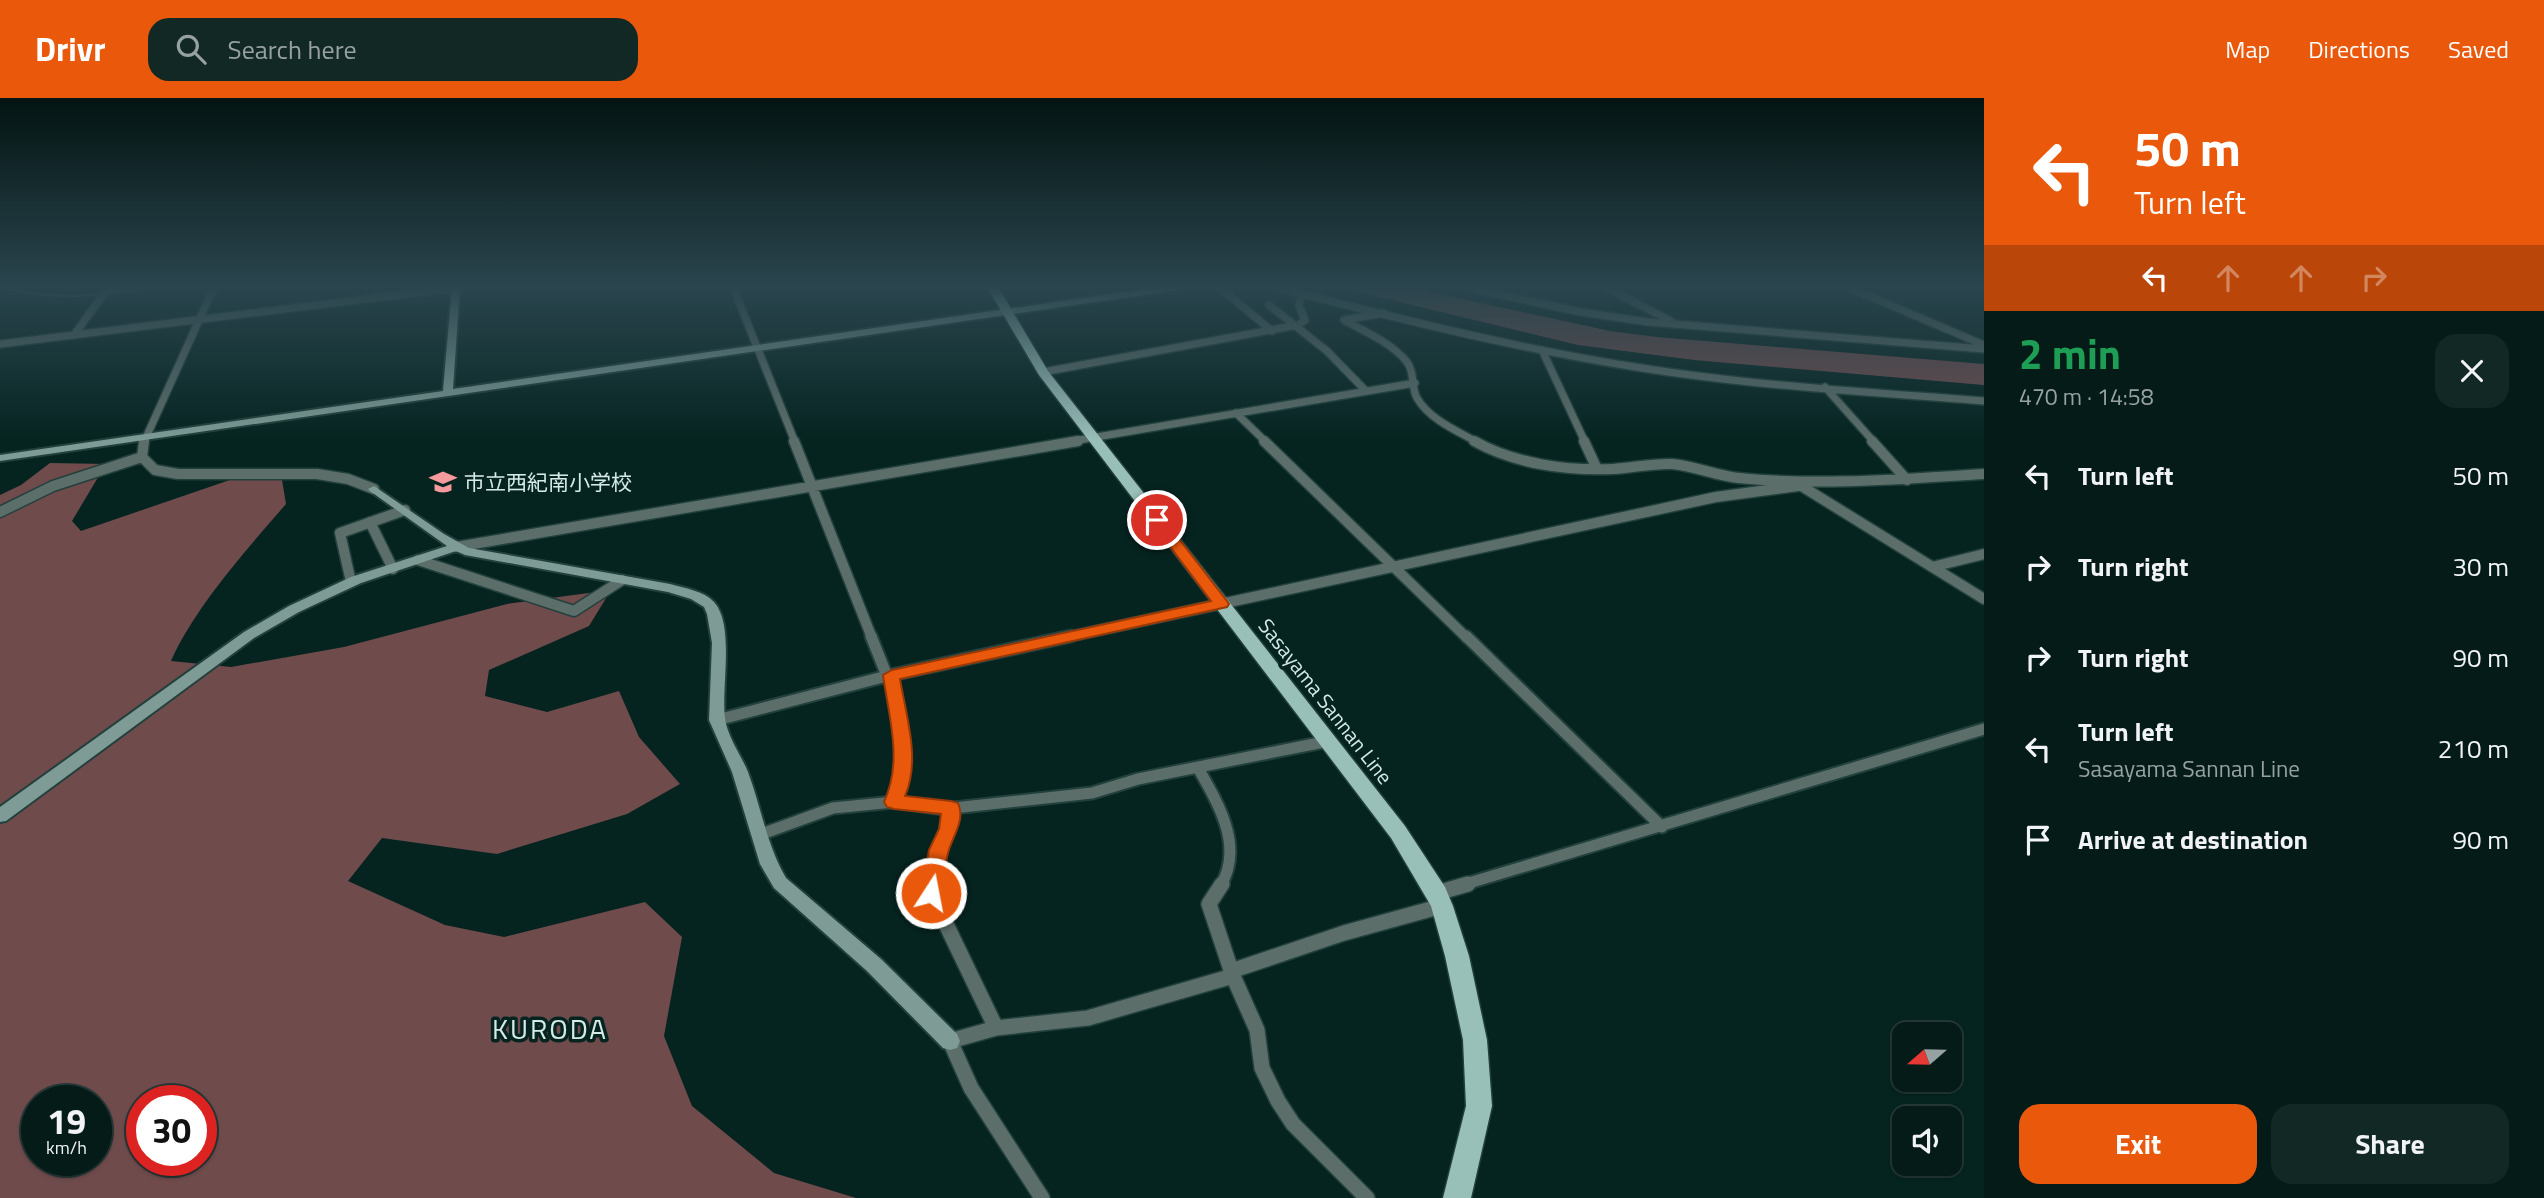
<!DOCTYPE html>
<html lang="en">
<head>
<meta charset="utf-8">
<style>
	body { margin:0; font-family:"Titillium Web","Noto Sans JP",sans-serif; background:#122825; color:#f1f3f6; height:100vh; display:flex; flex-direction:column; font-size:26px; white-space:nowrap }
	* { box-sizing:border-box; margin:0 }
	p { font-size:23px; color:#97a1a2 }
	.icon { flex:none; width:38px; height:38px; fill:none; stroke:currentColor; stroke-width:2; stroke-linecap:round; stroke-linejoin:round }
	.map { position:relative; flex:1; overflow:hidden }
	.details { display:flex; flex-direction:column; background:#041b18; width:560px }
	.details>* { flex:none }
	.guide { background:#ea580c; color:#fff; overflow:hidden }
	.needle { width:46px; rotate:250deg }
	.tools { position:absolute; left:1892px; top:924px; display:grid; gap:14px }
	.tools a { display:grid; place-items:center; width:70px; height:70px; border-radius:14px; background:#041b18; box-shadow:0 2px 5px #0004,0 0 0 2px #253937; font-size:35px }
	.speed { position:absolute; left:21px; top:987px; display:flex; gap:14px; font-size:35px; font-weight:700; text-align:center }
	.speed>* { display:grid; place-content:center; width:91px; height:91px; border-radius:50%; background:#041b18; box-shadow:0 2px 5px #0004,0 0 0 2px #253937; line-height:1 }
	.speed small { font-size:18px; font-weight:400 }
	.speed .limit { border:10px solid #d22; background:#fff; color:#111 }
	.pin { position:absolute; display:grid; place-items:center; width:60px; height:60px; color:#fff; margin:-30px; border:4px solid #fff; border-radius:50%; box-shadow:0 2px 7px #0007 }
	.me { position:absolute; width:77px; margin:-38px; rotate:11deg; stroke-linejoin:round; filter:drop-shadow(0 0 5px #0008) }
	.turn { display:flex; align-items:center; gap:24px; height:147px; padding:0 35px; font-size:32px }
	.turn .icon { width:91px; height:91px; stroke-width:2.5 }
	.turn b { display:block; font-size:49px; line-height:60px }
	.lanes { display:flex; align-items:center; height:66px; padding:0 35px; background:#0003; justify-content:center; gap:35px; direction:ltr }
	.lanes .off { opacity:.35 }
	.round { display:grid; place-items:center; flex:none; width:74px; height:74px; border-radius:21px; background:#122825 }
	.head { display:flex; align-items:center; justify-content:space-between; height:119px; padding:0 35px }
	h1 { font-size:42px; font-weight:700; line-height:52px; color:#1e9e55 }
	.action { display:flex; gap:14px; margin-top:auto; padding:14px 35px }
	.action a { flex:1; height:80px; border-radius:21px; background:#ea580c; color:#fff; font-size:28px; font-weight:700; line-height:80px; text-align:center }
	.action a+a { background:#122825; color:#f1f3f6 }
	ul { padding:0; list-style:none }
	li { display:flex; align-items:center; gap:21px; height:91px; padding:0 35px }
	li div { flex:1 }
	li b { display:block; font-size:26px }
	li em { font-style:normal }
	header { display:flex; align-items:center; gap:42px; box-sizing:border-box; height:98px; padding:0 35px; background:#ea580c; color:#fff }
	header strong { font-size:33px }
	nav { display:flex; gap:38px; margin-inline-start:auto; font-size:24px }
	.search { width:490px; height:63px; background:#122825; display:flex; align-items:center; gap:18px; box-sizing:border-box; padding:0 24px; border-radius:21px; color:#97a1a2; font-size:26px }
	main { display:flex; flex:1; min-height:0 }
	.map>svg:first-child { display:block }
	.forest { fill:#6f4b4c; fill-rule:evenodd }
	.water { fill:#714d4e }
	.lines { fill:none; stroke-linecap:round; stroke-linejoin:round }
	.stream { stroke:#714d4e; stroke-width:2.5 }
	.street-far3-casing { stroke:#22403c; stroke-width:10 }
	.street-far2-casing { stroke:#22403c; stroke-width:13 }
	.street-far1-casing { stroke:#22403c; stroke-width:15 }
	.street-casing { stroke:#22403c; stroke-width:18 }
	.secondary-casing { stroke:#22403c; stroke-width:4 }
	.primary-casing { stroke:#22403c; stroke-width:3 }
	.street-far3 { stroke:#5c6e6a; stroke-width:7 }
	.street-far2 { stroke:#5c6e6a; stroke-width:10 }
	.street-far1 { stroke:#5c6e6a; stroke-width:11 }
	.street { stroke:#5c6e6a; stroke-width:15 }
	.secondary { fill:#7e9b96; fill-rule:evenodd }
	.primary { fill:#99bfb9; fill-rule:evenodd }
	.route { fill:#ea580c; stroke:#983908; stroke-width:2 }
	.labels { text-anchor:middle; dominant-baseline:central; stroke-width:7; stroke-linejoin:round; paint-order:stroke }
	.poi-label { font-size:21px; fill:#d6ebe7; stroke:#052420; text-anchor:start }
	.street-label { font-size:21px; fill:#d6ebe7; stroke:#052420 }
	.near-quarter-label { font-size:28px; letter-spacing:2px; fill:#d6ebe7; stroke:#052420 }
</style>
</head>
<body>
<header>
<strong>Drivr</strong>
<div class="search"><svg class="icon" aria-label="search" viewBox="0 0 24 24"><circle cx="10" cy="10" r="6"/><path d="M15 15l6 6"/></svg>Search here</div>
<nav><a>Map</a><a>Directions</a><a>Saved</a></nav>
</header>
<main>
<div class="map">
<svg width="1984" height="1100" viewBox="0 0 1984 1100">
	<rect width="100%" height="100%" fill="#052420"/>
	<path class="forest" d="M50,365L106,366L72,423L81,433L262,371L282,382L286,406C247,451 195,509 171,563L231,569L344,549L507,506L611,492L589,528L489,572L485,598L547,614L619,593L639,639L680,686L627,716L497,756L382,740L348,783L445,827L504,839L645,804L682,839L664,938L692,1008L774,1075L856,1100H0V397L21,387ZM37,1003H96V1062H37ZM142,1003H201V1062H142Z"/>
	<path class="water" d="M1338,189H1407L1610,233L1657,239L1984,266V287L1694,262L1578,247Z"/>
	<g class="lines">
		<path class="stream" d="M1,189C52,203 104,198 156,189"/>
		<defs>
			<path id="street-far3" d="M733,189L795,344
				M1219,189L1272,233
				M1275,189C1396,220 1518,251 1642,270C1755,288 1870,294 1984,303
				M1464,189L1581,214L1648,224L1984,251
				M1605,189L1671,223
				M1848,189L1984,247
				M1269,207L1327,253L1365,292
				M1384,215L1344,222C1364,233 1392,245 1407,264C1415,274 1411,290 1417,300C1429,321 1457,333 1477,344
				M74,237L105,194L121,189
				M0,246L463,189
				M1542,252L1585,344
				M1043,274L1298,227L1305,222L1299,208L1301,196
				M1825,289L1874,344
				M1236,315L1266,344
				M144,344L214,189
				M1067,344L1415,285"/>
			<path id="street-far2" d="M144,343L142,359L155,372L178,376H317L348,381L374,391
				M794,343L872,540
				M1264,343L1467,540
				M1474,343C1515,366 1567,373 1613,371C1632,370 1653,365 1672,366C1695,368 1717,378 1739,380C1821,388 1902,381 1984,376
				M1584,343L1597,371
				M1872,343L1907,382
				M1795,384L1984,501
				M0,414L53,388L142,359
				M370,424L393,471
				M456,449L1078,343
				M418,462L574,513L622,482
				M1932,469L1984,456
				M351,484L340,435L405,412
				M1063,540L1716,399L1798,388"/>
			<path id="street-far1" d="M871,538L887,578
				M1466,538L1662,729
				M892,577C899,620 909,661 894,704
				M717,622L887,578L1071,538
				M1198,670C1218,705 1244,748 1221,787
				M759,737L833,710L894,704L944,711L1092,695L1138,681L1329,643
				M932,787L939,752L949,731L951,710
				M1462,787L1984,631"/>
			<path id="street" d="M933,786L931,795L996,930
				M1222,786L1209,806L1233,878L1257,932L1262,970L1278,1003L1293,1026L1367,1100
				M1437,795L1468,786
				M1231,873L1344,835L1442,808
				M1042,1100L971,990L950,943L996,930L1088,920L1233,878"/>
			<path id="secondary" d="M452,189H460L453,291L1159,189H1182L1178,192L0,363V357L443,293Z
				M374,388L444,436L469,450L670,486C684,490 704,493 714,504C735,527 721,590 725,620C727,638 741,657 748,674C761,709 767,748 786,780L881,861L957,936L960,943L957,950L950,952L943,950L867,873L774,790L760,766L732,674L709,622L712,545L707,516L704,509L691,501L668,494L465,457L456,453L361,485L299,514L254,540L6,723L0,724V709L244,534L289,508L351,479L447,448L370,393L368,391Z"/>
			<path id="primary" d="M987,189H998L1048,273L1405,728L1445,789L1453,808L1469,858L1487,942L1492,1008L1471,1100H1443L1466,1008L1463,942L1445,858L1431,808L1391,740L1039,277Z"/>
		</defs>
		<use href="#street-far3" class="street-far3-casing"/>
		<use href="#street-far2" class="street-far2-casing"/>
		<use href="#street-far1" class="street-far1-casing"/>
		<use href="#street" class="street-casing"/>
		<use href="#secondary" class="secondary-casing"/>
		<use href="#primary" class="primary-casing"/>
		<use href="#street-far3" class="street-far3"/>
		<use href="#street-far2" class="street-far2"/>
		<use href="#street-far1" class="street-far1"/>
		<use href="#street" class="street"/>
		<use href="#secondary" class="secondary"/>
		<use href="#primary" class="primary"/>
	</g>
	<linearGradient id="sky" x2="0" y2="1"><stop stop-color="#031412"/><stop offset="0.55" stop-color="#2a454e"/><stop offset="1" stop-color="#2a454e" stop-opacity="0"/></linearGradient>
	<rect width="1984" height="343" fill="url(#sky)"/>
	<path class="route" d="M1157,418L1162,419L1227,503L1229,506L1227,509L900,581C906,618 921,662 905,698L951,703L958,705C966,722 952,739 948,755C945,768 943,782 941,795L938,801L931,804L924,801L921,795L929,752L939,731L941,716L894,711L887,709L884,704C903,663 889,620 883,577L892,572L1211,503L1150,422Z"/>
	<defs>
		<symbol id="school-bare" viewBox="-9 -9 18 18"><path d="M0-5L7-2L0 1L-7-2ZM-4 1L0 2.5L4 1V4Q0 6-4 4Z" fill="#f59b9e" stroke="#052420" stroke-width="2.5" paint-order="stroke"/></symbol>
	</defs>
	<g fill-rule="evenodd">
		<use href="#school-bare" x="424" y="365" width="38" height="38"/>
	</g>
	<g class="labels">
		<g class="poi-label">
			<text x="464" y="384">市立西紀南小学校</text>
		</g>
		<g class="street-label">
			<text transform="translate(1326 603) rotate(52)">Sasayama Sannan Line</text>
		</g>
		<g class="near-quarter-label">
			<text x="550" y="930">KURODA</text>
		</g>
	</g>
</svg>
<div class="tools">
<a><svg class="needle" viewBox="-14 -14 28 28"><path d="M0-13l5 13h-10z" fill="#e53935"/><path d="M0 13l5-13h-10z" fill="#97a1a2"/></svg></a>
<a><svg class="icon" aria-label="sound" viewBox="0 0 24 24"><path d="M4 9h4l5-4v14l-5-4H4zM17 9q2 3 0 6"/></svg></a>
</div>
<div class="speed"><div>19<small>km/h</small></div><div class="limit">30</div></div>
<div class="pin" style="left:1157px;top:422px;background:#d93025"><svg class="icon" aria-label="arrive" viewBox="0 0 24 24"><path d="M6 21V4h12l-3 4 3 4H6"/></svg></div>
<svg class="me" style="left:931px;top:795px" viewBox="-20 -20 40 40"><circle r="17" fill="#ea580c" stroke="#fff" stroke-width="3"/><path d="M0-11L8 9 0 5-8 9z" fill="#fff"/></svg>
</div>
<section class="details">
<div class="guide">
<div class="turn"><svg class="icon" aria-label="left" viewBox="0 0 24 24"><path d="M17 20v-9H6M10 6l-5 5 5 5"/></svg><div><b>50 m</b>Turn left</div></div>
<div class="lanes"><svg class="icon" aria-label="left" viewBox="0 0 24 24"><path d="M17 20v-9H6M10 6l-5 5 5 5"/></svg><svg class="icon off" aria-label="ahead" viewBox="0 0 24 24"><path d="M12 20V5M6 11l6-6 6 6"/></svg><svg class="icon off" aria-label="ahead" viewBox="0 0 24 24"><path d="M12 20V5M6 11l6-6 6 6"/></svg><svg class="icon off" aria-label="right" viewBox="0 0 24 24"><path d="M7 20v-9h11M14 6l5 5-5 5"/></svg></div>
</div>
<div class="head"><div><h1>2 min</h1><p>470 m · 14:58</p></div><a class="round"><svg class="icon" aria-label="close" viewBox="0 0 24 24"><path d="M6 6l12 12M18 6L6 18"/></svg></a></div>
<ul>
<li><svg class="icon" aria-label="left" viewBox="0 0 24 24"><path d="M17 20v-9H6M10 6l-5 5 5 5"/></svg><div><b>Turn left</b></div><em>50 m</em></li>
<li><svg class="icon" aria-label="right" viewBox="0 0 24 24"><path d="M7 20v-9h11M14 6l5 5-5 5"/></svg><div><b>Turn right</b></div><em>30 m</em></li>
<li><svg class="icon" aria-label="right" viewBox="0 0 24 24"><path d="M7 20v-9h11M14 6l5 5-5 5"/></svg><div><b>Turn right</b></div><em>90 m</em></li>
<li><svg class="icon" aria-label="left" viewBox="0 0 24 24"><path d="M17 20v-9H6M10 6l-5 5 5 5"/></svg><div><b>Turn left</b><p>Sasayama Sannan Line</p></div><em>210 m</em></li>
<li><svg class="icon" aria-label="arrive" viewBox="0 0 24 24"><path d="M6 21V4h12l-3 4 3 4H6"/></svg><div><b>Arrive at destination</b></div><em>90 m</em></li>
</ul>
<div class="action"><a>Exit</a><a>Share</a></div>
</section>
</main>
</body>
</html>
